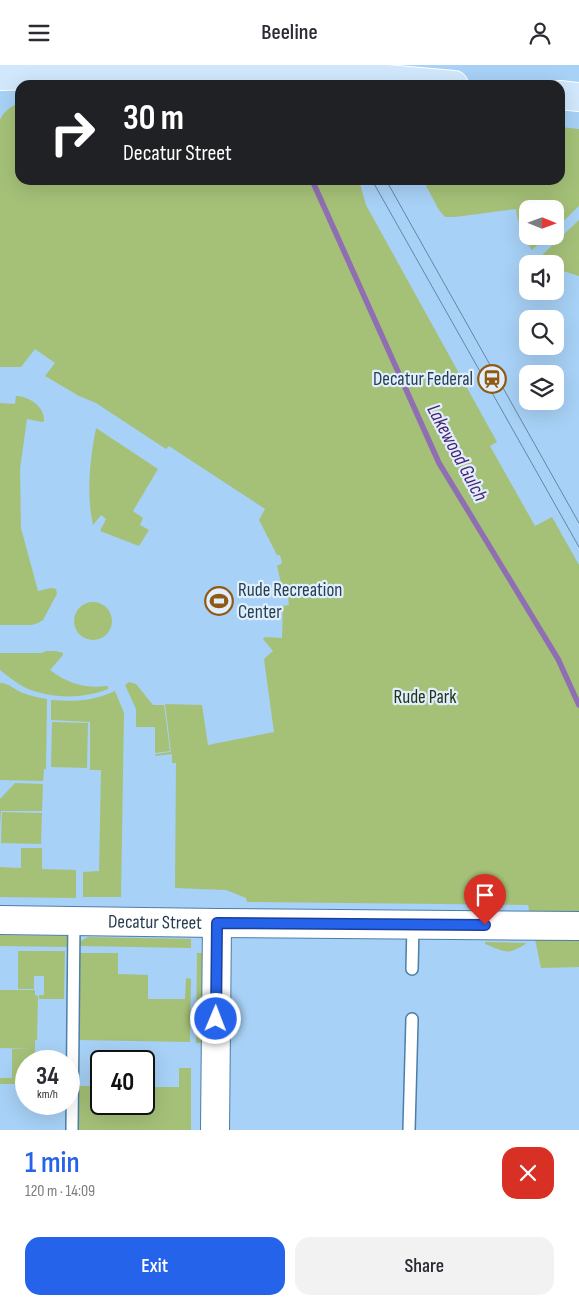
<!DOCTYPE html>
<html lang="en">
<head>
<meta charset="utf-8">
<style>
	body { margin:0; font-family:"Sofia Sans Condensed",sans-serif; background:#f2f2f3; color:#2b2b33; height:100vh; display:flex; flex-direction:column; font-size:19px; white-space:nowrap }
	* { box-sizing:border-box; margin:0 }
	p { font-size:16px; color:#7c7c81 }
	.icon { flex:none; width:28px; height:28px; fill:none; stroke:currentColor; stroke-width:2; stroke-linecap:round; stroke-linejoin:round }
	.map { position:relative; height:1065px; overflow:hidden }
	.drawer { display:flex; flex-direction:column; background:#fff; flex:1 }
	.drawer>* { flex:none }
	.hud { position:absolute; left:15px; top:15px; width:550px; height:105px; border-radius:15px; box-shadow:0 5px 20px #0002; background:#202124; color:#fff; overflow:hidden }
	.needle { width:32px; rotate:91deg }
	.controls { position:absolute; left:519px; top:135px; display:grid; gap:10px }
	.controls a { display:grid; place-items:center; width:45px; height:45px; border-radius:10px; background:#fff; box-shadow:0 5px 20px #0002; font-size:25px }
	.speed { position:absolute; left:15px; top:985px; display:flex; gap:10px; font-size:25px; font-weight:700; text-align:center }
	.speed>* { display:grid; place-content:center; width:65px; height:65px; border-radius:50%; background:#fff; box-shadow:0 5px 20px #0002; line-height:1 }
	.speed small { font-size:12px; font-weight:400 }
	.speed .limit { border:2px solid #111; border-radius:8px; background:#fff; color:#111 }
	.pin { position:absolute; display:grid; place-items:center; width:42px; height:42px; color:#fff; margin:-51px -21px; border-radius:50% 50% 50% 0; rotate:-45deg; box-shadow:0 0 5px #0007 }
	.pin .icon { rotate:45deg }
	.me { position:absolute; width:55px; margin:-28px; rotate:1deg; stroke-linejoin:round; filter:drop-shadow(0 0 4px #0008) }
	.turn { display:flex; align-items:center; gap:18px; height:105px; padding:0 25px; font-size:22px }
	.turn .icon { width:65px; height:65px; stroke-width:2.5 }
	.turn b { display:block; font-size:35px; line-height:42px }
	.round { display:grid; place-items:center; flex:none; width:52px; height:52px; border-radius:15px; background:#f2f2f3 }
	.overview { display:flex; align-items:center; justify-content:space-between; height:85px; padding:0 25px }
	h1 { font-size:30px; font-weight:600; line-height:38px; color:#2563eb }
	.primary-button { display:flex; gap:10px; margin-top:auto; padding:10px 25px }
	.primary-button a { flex:1; height:58px; border-radius:15px; background:#2563eb; color:#fff; font-size:20px; font-weight:600; line-height:58px; text-align:center }
	.primary-button a+a { background:#f2f2f3; color:#2b2b33 }
	header { display:flex; justify-content:space-between; align-items:center; height:65px; padding:0 25px; background:#fff; font-size:22px; font-weight:600 }
	.map>svg:first-child { display:block }
	.green { fill:#a5c178 }
	.lines { fill:none; stroke-linecap:round; stroke-linejoin:round }
	.stream { stroke:#8f6eb3; stroke-width:5.5 }
	.service-casing { stroke:#4c7ea8; stroke-width:14 }
	.tertiary-casing { stroke:#4c7ea8; stroke-width:30 }
	.primary-casing { stroke:#fff; stroke-width:30 }
	.service { stroke:#fff; stroke-width:11 }
	.tertiary { stroke:#fff; stroke-width:28 }
	.primary { stroke:#d0e7fc; stroke-width:28 }
	.tram { stroke:#6686a1; stroke-width:1 }
	.primary-bridge-casing { stroke:#fff; stroke-width:30; stroke-linecap:butt }
	.primary-bridge { stroke:#d0e7fc; stroke-width:28 }
	.route-casing { stroke:#184099; stroke-width:12 }
	.route { stroke:#2563eb; stroke-width:9 }
	.labels { text-anchor:middle; dominant-baseline:central; stroke-width:4.5; stroke-linejoin:round; paint-order:stroke }
	.poi-label { font-size:19px; fill:#283e50; stroke:#dfeffd; text-anchor:end }
	.park-label { font-size:19px; fill:#283313; stroke:#dfeffd }
	.street-label { font-size:19px; fill:#283e50; stroke:#dfeffd }
	.water-label { font-size:20px; font-style:italic; fill:#4d1f72; stroke:#dfeffd }
</style>
</head>
<body>
<header><svg class="icon" aria-label="menu" viewBox="0 0 24 24"><path d="M4 6h16M4 12h16M4 18h16"/></svg>Beeline<svg class="icon" aria-label="person" viewBox="0 0 24 24"><circle cx="12" cy="8" r="4"/><path d="M4 21q1-7 8-7t8 7"/></svg></header>
<div class="map">
<svg width="579" height="1065" viewBox="0 0 579 1065">
	<rect width="100%" height="100%" fill="#a7d1f6"/>
	<path class="green" d="M20,38V115H359L366,140L497,377L490,381L535,461L552,452L579,500V902L541,903L528,840L247,837L246,833L226,825L175,823L176,698H172V689L155,691L156,689L171,687L165,639L202,640L208,680L274,667L264,594L273,586L263,574L265,572L282,573L283,541L289,540L288,531H284L277,501L282,498L280,490H277L259,455L265,444L169,381L166,384L96,338L79,331L45,311L55,298L35,284L21,302H0V55C4,46 11,41 20,38Z
		M560,62L579,64V141L555,164V144H528V171H547L532,185C523,172 518,160 516,144L455,152H445L439,145L423,115H560Z
		M579,155V211L563,206L555,202V199H550L540,192Z
		M16,331C28,331 45,341 44,356L42,357L27,354L20,404L21,463L38,526L51,523L56,524L57,529L45,551L43,555L38,558L32,560H0V338L15,339Z
		M96,363L158,404L133,446L143,453L140,460L149,465L139,481L100,466L106,454L101,450L93,460C86,428 90,395 96,363Z
		M74 556a19 19 0 1 1 38 0a19 19 0 1 1-38 0Z
		M46,586H55L63,588V590L50,605C67,618 85,624 107,621H108V624C83,634 51,634 26,623C16,618 8,611 0,605V588H42Z
		M129,617L136,619L153,640H164L170,686L155,688V662H136V644L125,620Z
		M0,618C9,618 15,625 23,628C31,631 39,633 47,634L46,704H44L43,716L0,715Z
		M115,626L124,648L121,832H83V807L99,806L101,705H90V657L51,655V635C75,637 93,636 115,626Z
		M52,657L88,658L87,703L51,702Z
		M15,718L43,719L42,746H1L0,762V734Z
		M2,747L42,748L41,779L1,778Z
		M21,783H42V804L76,805V833L0,832V802L21,803Z
		M0,870L68,871V882L0,881Z
		M88,872L191,874V883L79,881V877Z
		M485,877L527,878C507,891 506,887 485,879Z
		M18,886H65L64,934H39V930H44V911H34V924H18Z
		M80,888H118V909L148,910V934H185L186,913L191,914L190,977L78,975Z
		M197,888H204L203,978H196Z
		M0,925H35V930L38,931L37,975H35V993H37V996H26V1019H0V1013H12V984H33L0,983Z
		M179,1003H191V1065H78L79,1021H101V1039H144V1022H179Z"/>
	<g class="lines">
		<path class="stream" d="M312,115L439,398L558,594L579,640"/>
		<defs>
			<path id="service" d="M412,904L413,860
				M72,1065L74,856
				M409,1065L412,954"/>
			<g id="tertiary">
				<path id="s1" d="M0,855L217,858L579,861"/>
				<path d="M215,1065L217,858"/>
			</g>
			<path id="primary" d="M0,11L120,8
				M376,13L454,20
				M560,30L579,32"/>
		</defs>
		<use href="#service" class="service-casing"/>
		<use href="#tertiary" class="tertiary-casing"/>
		<use href="#primary" class="primary-casing"/>
		<use href="#service" class="service"/>
		<use href="#tertiary" class="tertiary"/>
		<use href="#primary" class="primary"/>
		<path class="tram" d="M308,0L319,20
			M321,0L333,20
			M372,115L579,482
			M386,115L579,458"/>
		<defs>
			<path id="primary-bridge" d="M120,8L376,13"/>
		</defs>
		<use href="#primary-bridge" class="primary-bridge-casing"/>
		<use href="#primary-bridge" class="primary-bridge"/>
	</g>
	<g class="lines">
		<defs>
			<path id="route" d="M216,954L217,858L485,860"/>
		</defs>
		<use href="#route" class="route-casing"/>
		<use href="#route" class="route"/>
	</g>
	<defs>
		<symbol id="station-ring" viewBox="-11 -11 22 22"><circle r="9.5" fill="#dfeffd" stroke="#915912" stroke-width="1.5"/><path d="M-3-6H3Q5-6 5-4V2Q5 4 3 4L4.5 6H3L1.5 4h-3L-3 6H-4.5L-3 4Q-5 4-5 2V-4Q-5-6-3-6ZM-3.5-4v3h7v-3ZM-3.5 1v1.5H-2V1ZM2 1v1.5H3.5V1Z" fill="#915912"/></symbol>
		<symbol id="stadium-ring" viewBox="-11 -11 22 22"><circle r="9.5" fill="#dfeffd" stroke="#915912" stroke-width="1.5"/><path d="M0-5a6.5 5 0 1 0 0 10a6.5 5 0 1 0 0-10ZM-3.5-1.8h7v3.6h-7Z" fill="#915912"/></symbol>
	</defs>
	<g fill-rule="evenodd">
		<use href="#station-ring" x="476" y="298" width="32" height="32"/>
		<use href="#stadium-ring" x="203" y="520" width="32" height="32"/>
	</g>
	<g class="labels">
		<g class="poi-label">
			<text x="473" y="314">Decatur Federal</text>
			<text x="238" y="525" text-anchor="start">Rude Recreation<tspan x="238" dy="22">Center</tspan></text>
		</g>
		<g class="park-label">
			<text x="425" y="632">Rude Park</text>
		</g>
		<g class="street-label">
			<text stroke="none"><textPath href="#s1" startOffset="155">Decatur Street</textPath></text>
		</g>
		<g class="water-label">
			<text transform="translate(457 388) rotate(62)">Lakewood Gulch</text>
		</g>
	</g>
</svg>
<div class="controls">
<a><svg class="needle" viewBox="-14 -14 28 28"><path d="M0-13l5 13h-10z" fill="#e53935"/><path d="M0 13l5-13h-10z" fill="#7c7c81"/></svg></a>
<a><svg class="icon" aria-label="sound" viewBox="0 0 24 24"><path d="M4 9h4l5-4v14l-5-4H4zM17 9q2 3 0 6"/></svg></a>
<a><svg class="icon" aria-label="search" viewBox="0 0 24 24"><circle cx="10" cy="10" r="6"/><path d="M15 15l6 6"/></svg></a>
<a><svg class="icon" aria-label="layers" viewBox="0 0 24 24"><path d="M12 4l9 5-9 5-9-5zM3 14l9 5 9-5"/></svg></a>
</div>
<div class="speed"><div>34<small>km/h</small></div><div class="limit">40</div></div>
<div class="pin" style="left:485px;top:860px;background:#d93025"><svg class="icon" aria-label="arrive" viewBox="0 0 24 24"><path d="M6 21V4h12l-3 4 3 4H6"/></svg></div>
<svg class="me" style="left:216px;top:954px" viewBox="-20 -20 40 40"><circle r="17" fill="#2563eb" stroke="#fff" stroke-width="3"/><path d="M0-11L8 9 0 5-8 9z" fill="#fff"/></svg>
<div class="hud">
<div class="turn"><svg class="icon" aria-label="right" viewBox="0 0 24 24"><path d="M7 20v-9h11M14 6l5 5-5 5"/></svg><div><b>30 m</b>Decatur Street</div></div>
</div>
</div>
<section class="drawer">
<div class="overview"><div><h1>1 min</h1><p>120 m · 14:09</p></div><a class="round" style="background:#d93025;color:#fff"><svg class="icon" aria-label="close" viewBox="0 0 24 24"><path d="M6 6l12 12M18 6L6 18"/></svg></a></div>
<div class="primary-button"><a>Exit</a><a>Share</a></div>
</section>
</body>
</html>
